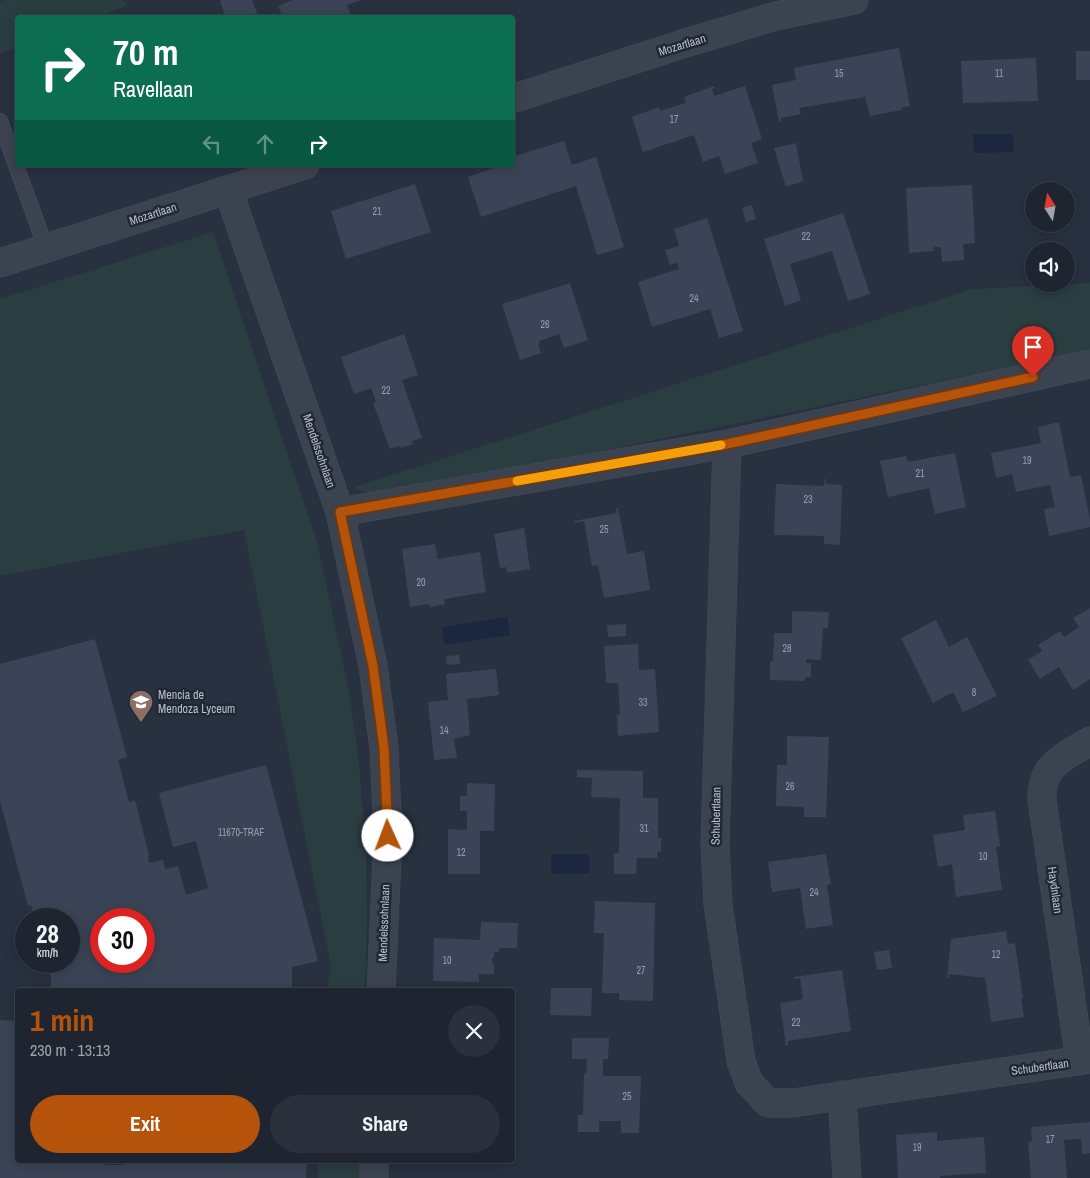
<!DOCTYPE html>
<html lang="en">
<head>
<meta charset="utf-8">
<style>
	body { margin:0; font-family:"Archivo Narrow",sans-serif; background:#2b313c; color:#f1f3f6; height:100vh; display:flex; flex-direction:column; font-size:19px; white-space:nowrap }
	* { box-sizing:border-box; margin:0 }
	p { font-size:16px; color:#a1a5ab }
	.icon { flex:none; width:28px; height:28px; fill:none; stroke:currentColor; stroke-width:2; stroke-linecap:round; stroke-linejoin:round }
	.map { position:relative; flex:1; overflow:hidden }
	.panel { position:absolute; left:15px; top:988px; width:500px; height:175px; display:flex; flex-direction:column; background:#1e2530; border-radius:5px; box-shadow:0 2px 12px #0003,0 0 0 1px #3c424c }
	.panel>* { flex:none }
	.hud { position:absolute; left:15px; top:15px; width:500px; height:152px; border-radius:5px; box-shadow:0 2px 12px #0003,0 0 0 1px #3c424c; background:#0b6e4f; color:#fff; overflow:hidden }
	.needle { width:32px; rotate:349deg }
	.tools { position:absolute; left:1025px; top:182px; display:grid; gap:10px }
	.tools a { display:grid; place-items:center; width:50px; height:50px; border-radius:50%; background:#1e2530; box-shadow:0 2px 12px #0003,0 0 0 1px #3c424c; font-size:25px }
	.speed { position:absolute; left:15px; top:908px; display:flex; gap:10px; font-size:25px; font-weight:700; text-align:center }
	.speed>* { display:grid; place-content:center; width:65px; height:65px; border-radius:50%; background:#1e2530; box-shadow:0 2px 12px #0003,0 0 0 1px #3c424c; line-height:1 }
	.speed small { font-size:12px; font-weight:400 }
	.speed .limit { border:8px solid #d22; background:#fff; color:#111 }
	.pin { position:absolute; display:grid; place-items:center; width:42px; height:42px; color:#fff; margin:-51px -21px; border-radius:50% 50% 50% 0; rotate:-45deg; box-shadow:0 0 5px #0007 }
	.pin .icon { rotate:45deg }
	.me { position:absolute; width:55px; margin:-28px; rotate:358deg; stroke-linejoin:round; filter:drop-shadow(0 0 4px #0008) }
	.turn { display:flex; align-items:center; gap:18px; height:105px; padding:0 15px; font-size:22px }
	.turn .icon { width:65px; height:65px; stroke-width:2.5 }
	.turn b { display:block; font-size:35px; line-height:42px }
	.lanes { display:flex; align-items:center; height:48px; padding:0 15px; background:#0003; justify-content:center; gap:25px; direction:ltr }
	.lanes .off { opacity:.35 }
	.round { display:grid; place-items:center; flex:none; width:52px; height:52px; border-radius:26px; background:#2b313c }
	.summary { display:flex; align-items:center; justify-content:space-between; height:85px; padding:0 15px }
	h1 { font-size:30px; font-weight:700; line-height:38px; color:#b45309 }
	.cta { display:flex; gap:10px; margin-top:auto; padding:10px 15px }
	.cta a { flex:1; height:58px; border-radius:30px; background:#b45309; color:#fff; font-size:20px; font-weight:700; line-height:58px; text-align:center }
	.cta a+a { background:#2b313c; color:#f1f3f6 }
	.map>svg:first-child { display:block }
	.green { fill:#2a3d41 }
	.water { fill:#1b273e }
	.building { fill:#3a4456; fill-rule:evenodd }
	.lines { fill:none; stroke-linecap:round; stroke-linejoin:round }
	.service-casing { stroke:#464c59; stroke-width:16 }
	.minor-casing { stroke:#464c59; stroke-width:29 }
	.service { stroke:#3c4350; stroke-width:14 }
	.minor { stroke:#3c4350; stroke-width:28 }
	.route-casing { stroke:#753606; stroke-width:12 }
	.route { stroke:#b45309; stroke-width:9 }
	.slow { stroke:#f59e0b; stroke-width:9 }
	.labels { text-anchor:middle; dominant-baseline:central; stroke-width:5; stroke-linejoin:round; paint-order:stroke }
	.number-label { font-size:10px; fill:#979eab }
	.street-label { font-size:12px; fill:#b9beca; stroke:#212835 }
	.poi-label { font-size:12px; fill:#b9beca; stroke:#212835; text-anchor:start }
</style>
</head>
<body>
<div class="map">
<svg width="1090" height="1178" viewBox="0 0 1090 1178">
	<rect width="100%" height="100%" fill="#283140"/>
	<path class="green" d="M4,0H123L127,6L97,17L18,18L17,47L0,53V2Z
		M213,232L317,542L349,691L359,763L366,851L367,920L365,990H327L331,966L244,530L0,576V299Z
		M1090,283V351L386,495L365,493L355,487L972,289Z
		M318,1160H361L360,1178H318Z"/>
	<path class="water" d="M973,134H1013L1014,152L974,153Z
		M507,617L510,635L444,645L442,627Z
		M551,854H589V873L551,874Z"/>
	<path class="building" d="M223,0H252L259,18H226L220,1Z
		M293,0H361L347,5L352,18H283L278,6Z
		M899,48L910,106L901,108L902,110L870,116L865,97L799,108L801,114L781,118V121H779L772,85L796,80L794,68Z
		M1076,51H1090V80H1076Z
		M1036,58L1038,101L963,103L961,61Z
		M714,86L715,88L712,89L714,96L745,86L762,139L751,143L758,163L725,174L719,156L703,162L694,135L643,152L632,117L659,107L660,111L686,103L684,97Z
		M564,141L572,165L596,157L624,247L597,255L576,186L481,217L468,177L494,168V165H512V157Z
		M796,143L803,181L786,187L774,148Z
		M415,184L431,232L346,259L331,211Z
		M972,185L975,243L963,244L964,260L942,262L941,247H934V251L909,253L906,188Z
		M752,205L756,219L746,222L742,208Z
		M843,213L870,294L848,301L832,251L790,264L801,300L785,306L764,239Z
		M707,218L743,331L719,338L710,309L652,327L638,282L679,269L677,263L670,265L665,250L679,246L674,229Z
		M570,283L588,340L564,348L559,334L539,341L540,343L538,344L541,353L520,360L502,304Z
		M404,334L418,375L402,380L422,438L412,441L413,444L401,448L400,446L390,449L373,403L376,402L371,388L354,394L341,357Z
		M1059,422L1070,477L1081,475L1090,519V527L1049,536L1044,509L1055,507L1050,485L1016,492L1012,474L996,478L991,453L1041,443L1038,427Z
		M955,453L966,507L935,514L929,488L888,497L880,461L906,456L908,462Z
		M825,478L826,479V484L842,485L840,545L824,544V536L774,535L776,484L824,486Z
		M616,508H618L627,554L644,551L650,590L604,598L598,565L592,566L584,521L574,523V521L617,513Z
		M524,528L530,569L507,573L506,567L500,568L494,534Z
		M435,544L438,559L480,552L486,592L444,599L445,604L430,607L429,604L410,607L402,549Z
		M1090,608V679L1073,690L1059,667L1040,679L1028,660L1042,651L1038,645L1060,631L1064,637L1079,627L1073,618Z
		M792,611L829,612L828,628H823L821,660L806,659V663H811V677H805V681L770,680V661H773L774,633H792Z
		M936,620L949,647L967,637L997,696L963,712L953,692L933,703L901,638Z
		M626,624V636L608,637L607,625Z
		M95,639L127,757L118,760L129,802L135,800L149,855L148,856L149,863L163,860L165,869L178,866L186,895L208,888L196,841L173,847L159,793L266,765L318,961L292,967V990H51V977L46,961H69V919H34L31,905L28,906L0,801V664ZM101,919H144V961H101Z
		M638,644L639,670L655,669L659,732L618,736L617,714L620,715L618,683H606L604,646Z
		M459,655L460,664L447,665L446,656Z
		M496,669L499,695L467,699L470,735L454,739L457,758L434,760L428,702L448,700L446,674Z
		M787,736L829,737L826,817H804V807L776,806L777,765H787Z
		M577,770L643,771V798H658V838H661V852L658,851L657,858H637L636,874H614V853H619L620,798L591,797L592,778L577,777Z
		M467,783L495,784L494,831H480V874H448V829L467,830V811H460V796H467Z
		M995,811L1000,846L996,847L1002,890L956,897L952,864L938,867L933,835L965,830L963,815Z
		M826,854L831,884L827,885L833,925L806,929L800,888L772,892L768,862Z
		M595,901L655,903L653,1001L619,1000V993H602L604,933H594Z
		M481,922L518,923L517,948H499V952H494V958H492V964L494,965V974H479V982L433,981L434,938L480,940Z
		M1006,931L1008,944L1015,943L1023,998H1021L1024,1017L991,1022L985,978L949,974V978H947L951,939Z
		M889,950L892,968L877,970L874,952Z
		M842,970L851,1031L788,1041V1045L786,1046L780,1003L803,999L800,978L794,979V977Z
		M551,988H592L591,1016L550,1015Z
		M0,1020L18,1021V1160H106L105,1165H123L124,1160H307L306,1178H0Z
		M572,1038H609L608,1059H603V1076H641L639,1133H621V1121H599V1132H578V1115H583L584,1073L586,1074L587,1059H572Z
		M1090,1122V1153L1082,1154L1081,1139L1064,1140L1067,1178H1031L1028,1142L1032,1141L1031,1127Z
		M937,1132V1141L984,1137L986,1173L940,1176V1178H898L896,1135Z"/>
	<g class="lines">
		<defs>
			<path id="service" d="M0,121L46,248"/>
			<path id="minor" d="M512,99L692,41L776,16L854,0
				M228,190L340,512L373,666L384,748L388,836L381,990
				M0,263L305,165
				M727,444L715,844L718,904L741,1061L749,1083L768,1103H793L1090,1059
				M340,512L727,444L1090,364
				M1080,1061L1042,800C1041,764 1063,758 1090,741
				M842,1095L847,1178
				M374,1178V1160"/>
		</defs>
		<use href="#service" class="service-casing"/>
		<use href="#minor" class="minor-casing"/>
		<use href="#service" class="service"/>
		<use href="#minor" class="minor"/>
	</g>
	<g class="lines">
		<defs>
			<path id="route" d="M388,836L384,748L373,666L340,512L727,444L1033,377"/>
		</defs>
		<use href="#route" class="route-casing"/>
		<use href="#route" class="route"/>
		<path class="slow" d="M517,481L721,445"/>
	</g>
	<defs>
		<symbol id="school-pin" viewBox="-11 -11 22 30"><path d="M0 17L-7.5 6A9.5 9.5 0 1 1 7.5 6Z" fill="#8d6e63" stroke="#212835"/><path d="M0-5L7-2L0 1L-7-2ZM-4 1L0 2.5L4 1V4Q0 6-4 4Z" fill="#fff"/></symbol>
	</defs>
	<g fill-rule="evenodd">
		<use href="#school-pin" x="127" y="688" width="28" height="38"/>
	</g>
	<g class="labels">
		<g class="number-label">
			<text x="839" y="73">15</text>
			<text x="999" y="73">11</text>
			<text x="674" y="119">17</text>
			<text x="377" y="211">21</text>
			<text x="806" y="236">22</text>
			<text x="694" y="298">24</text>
			<text x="545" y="324">26</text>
			<text x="386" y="390">22</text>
			<text x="1027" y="460">19</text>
			<text x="920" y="473">21</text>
			<text x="808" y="499">23</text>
			<text x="604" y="529">25</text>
			<text x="421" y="582">20</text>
			<text x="787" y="648">28</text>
			<text x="974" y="692">8</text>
			<text x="643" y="702">33</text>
			<text x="444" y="730">14</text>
			<text x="790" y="786">26</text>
			<text x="644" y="828">31</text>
			<text x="241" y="832">11670-TRAF</text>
			<text x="461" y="852">12</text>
			<text x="983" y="856">10</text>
			<text x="814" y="892">24</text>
			<text x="996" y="954">12</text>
			<text x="447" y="960">10</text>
			<text x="641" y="970">27</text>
			<text x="796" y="1022">22</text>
			<text x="627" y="1096">25</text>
			<text x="1050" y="1139">17</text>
			<text x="917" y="1147">19</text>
		</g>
		<g class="street-label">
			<text transform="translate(682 45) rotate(-17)">Mozartlaan</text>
			<text transform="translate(153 214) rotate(-18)">Mozartlaan</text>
			<text transform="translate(319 451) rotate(71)">Mendelssohnlaan</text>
			<text transform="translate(716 816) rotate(-89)">Schubertlaan</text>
			<text transform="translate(1055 890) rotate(82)">Haydnlaan</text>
			<text transform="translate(384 923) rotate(-88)">Mendelssohnlaan</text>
			<text transform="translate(1040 1067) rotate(-8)">Schubertlaan</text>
		</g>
		<g class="poi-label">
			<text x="158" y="695">Mencia de<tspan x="158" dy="14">Mendoza Lyceum</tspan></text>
		</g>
	</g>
</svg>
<div class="tools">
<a><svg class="needle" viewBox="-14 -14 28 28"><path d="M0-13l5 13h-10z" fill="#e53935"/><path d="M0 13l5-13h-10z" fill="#a1a5ab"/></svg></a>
<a><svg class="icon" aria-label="sound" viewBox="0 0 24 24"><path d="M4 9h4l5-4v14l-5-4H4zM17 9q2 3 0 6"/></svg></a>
</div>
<div class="speed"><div>28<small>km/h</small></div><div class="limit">30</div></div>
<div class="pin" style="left:1033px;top:377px;background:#d93025"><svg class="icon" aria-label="arrive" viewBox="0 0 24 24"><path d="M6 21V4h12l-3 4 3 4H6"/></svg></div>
<svg class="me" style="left:388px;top:836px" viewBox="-20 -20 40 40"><circle r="19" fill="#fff"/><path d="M0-13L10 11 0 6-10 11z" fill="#b45309"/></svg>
<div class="hud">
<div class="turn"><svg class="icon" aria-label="right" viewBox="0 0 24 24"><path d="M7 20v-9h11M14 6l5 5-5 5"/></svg><div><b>70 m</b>Ravellaan</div></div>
<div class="lanes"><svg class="icon off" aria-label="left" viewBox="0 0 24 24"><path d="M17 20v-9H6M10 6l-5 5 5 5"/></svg><svg class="icon off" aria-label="ahead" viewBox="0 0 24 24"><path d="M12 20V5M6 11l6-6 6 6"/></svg><svg class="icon" aria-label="right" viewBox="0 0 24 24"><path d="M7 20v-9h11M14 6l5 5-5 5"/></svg></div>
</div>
<section class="panel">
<div class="summary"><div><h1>1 min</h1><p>230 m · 13:13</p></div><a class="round"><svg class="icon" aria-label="close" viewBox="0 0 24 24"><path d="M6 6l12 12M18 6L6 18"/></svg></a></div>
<div class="cta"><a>Exit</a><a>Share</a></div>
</section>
</div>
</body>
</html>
